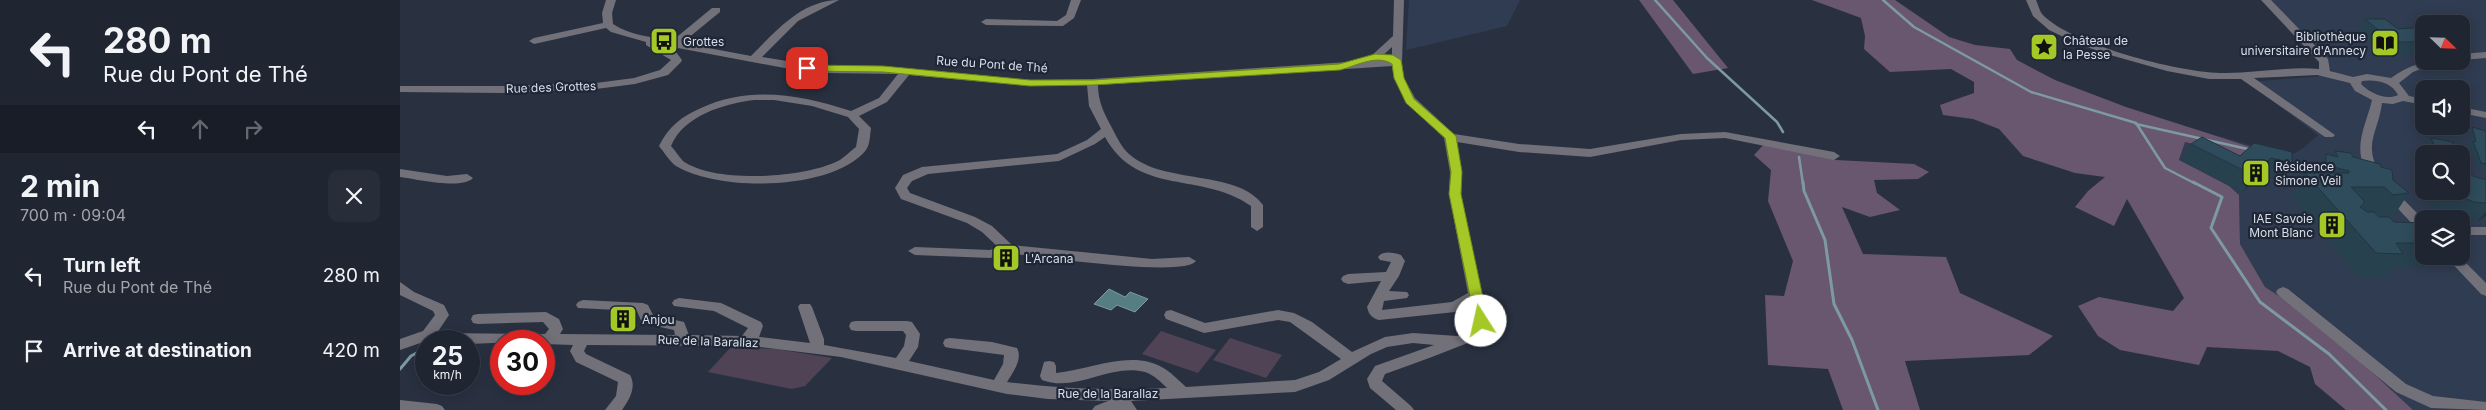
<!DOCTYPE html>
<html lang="en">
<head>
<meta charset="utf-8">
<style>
	body { margin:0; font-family:Inter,sans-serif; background:#272d39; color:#f1f3f6; height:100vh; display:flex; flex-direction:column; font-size:19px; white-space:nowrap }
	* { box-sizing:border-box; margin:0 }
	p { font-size:16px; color:#a1a5ab }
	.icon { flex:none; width:28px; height:28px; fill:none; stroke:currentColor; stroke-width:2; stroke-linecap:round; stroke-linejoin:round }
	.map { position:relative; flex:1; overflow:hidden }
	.panel { display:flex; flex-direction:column; background:#1f2531; width:400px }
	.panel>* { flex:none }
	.banner { background:#1f2531; color:#f1f3f6; overflow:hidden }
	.needle { width:32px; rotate:113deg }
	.fabs { position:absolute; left:2015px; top:15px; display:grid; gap:10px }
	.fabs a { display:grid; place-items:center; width:55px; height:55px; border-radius:10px; background:#1f2531; box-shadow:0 2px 12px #0003,0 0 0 1px #3c424d; font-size:25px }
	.speed { position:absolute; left:15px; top:330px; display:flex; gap:10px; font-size:25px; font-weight:700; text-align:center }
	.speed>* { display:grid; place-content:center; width:65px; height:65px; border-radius:50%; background:#1f2531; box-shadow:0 2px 12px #0003,0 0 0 1px #3c424d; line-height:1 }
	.speed small { font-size:12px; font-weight:400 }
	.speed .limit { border:8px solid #d22; background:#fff; color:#111 }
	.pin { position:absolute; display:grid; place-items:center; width:42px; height:42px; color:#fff; margin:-21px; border-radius:10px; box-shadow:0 2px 8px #0006 }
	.me { position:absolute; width:55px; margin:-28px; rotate:350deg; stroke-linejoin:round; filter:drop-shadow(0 0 4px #0008) }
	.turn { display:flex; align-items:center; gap:18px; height:105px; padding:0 20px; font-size:22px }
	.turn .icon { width:65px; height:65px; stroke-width:2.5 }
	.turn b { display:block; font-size:35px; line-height:42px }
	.lanes { display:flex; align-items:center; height:48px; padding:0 20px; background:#0003; justify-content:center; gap:25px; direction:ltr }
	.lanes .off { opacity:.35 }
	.round { display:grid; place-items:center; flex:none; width:52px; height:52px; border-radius:10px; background:#272d39 }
	.overview { display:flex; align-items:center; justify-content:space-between; height:85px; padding:0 20px }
	h1 { font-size:30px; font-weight:700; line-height:38px }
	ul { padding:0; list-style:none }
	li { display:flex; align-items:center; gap:15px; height:75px; padding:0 20px }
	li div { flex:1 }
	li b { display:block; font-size:19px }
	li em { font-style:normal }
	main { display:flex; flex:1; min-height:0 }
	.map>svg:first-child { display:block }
	.built { fill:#303c51; fill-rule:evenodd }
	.green { fill:#514356 }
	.forest { fill:#69576f }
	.water { fill:#567d82; stroke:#7d9aa1 }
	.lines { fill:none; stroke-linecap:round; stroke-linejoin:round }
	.stream-far1 { stroke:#7d9aa1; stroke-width:2.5 }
	.stream { stroke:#7d9aa1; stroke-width:3 }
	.minor { fill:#72717a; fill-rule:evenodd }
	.wall { fill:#28414f }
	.shaded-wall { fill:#213540 }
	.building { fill:#2f4c5c; stroke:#213540 }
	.route { fill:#a4c825; stroke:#6b8218 }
	.labels { text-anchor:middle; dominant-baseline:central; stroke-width:4.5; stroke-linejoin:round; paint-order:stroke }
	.poi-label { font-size:12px; fill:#d9dfe9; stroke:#1f2737; text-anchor:start }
	.street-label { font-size:12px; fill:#d9dfe9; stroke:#1f2737 }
</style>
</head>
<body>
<main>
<section class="panel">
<div class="banner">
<div class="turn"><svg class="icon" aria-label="left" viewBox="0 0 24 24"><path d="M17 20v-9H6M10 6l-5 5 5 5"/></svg><div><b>280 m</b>Rue du Pont de Thé</div></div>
<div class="lanes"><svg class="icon" aria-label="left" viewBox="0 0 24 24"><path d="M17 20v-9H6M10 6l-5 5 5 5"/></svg><svg class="icon off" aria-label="ahead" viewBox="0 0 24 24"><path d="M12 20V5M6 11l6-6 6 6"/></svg><svg class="icon off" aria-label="right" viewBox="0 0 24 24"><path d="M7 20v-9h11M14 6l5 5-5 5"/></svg></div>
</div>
<div class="overview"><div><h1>2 min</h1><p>700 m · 09:04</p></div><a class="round"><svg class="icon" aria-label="close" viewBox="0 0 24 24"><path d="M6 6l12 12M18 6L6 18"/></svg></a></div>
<ul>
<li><svg class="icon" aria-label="left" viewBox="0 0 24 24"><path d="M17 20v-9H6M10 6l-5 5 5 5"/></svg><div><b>Turn left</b><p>Rue du Pont de Thé</p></div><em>280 m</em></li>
<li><svg class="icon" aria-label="arrive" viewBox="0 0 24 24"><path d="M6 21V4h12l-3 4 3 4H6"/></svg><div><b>Arrive at destination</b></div><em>420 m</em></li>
</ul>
</section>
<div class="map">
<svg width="2086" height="410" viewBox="0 0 2086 410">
	<rect width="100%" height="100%" fill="#293141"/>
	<path class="built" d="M1009,0H1120L1107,26L1006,50Z
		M1866,0H2086V410H2013L1947,349L1896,307L1865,287L1840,244L1839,195L1779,161L1785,142L1828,152L1890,159L1791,128L1889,156L1902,149L1918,135L1851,85L1859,81L1936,75ZM2024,24H2061V61H2024ZM2024,89H2061V126H2024ZM2024,154H2061V191H2024ZM2024,219H2061V256H2024Z"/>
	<path class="green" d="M761,331L816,350L798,373L742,354Z
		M830,338L882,355L866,378L813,360Z
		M331,347L376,349L432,358L405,386L392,389L308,372Z"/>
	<path class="forest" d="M1239,0H1273L1328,68L1293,74Z
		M1412,0H1495L1549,37L1575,45L1610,49L1617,60L1655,80L1726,107L1891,160L1859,161L1785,142L1779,160L1829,186L1839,195L1840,244L1865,287L1896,307L1947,349L2013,410H1946L1915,384L1910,367L1878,351L1807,347L1799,365L1720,350L1698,336L1678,306L1699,297L1773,311L1784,298L1727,199L1714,226L1675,207L1688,191L1705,177L1675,173L1623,156L1599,129L1573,119L1543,115L1540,105L1574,93V82L1551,69L1490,72L1464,49L1465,36L1461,18Z
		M1366,142L1436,160L1514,164L1529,172L1518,179L1474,180L1477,193L1500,210L1470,217L1442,207L1463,254L1546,257L1560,293L1653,336L1629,355L1505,361L1520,410H1443L1428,369L1368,365L1365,295L1384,296L1393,261L1368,201L1371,170L1354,155Z"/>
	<path class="water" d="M709,289L725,297L730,292L748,299L735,312L717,305L711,310L694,304Z"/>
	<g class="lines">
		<path class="stream-far1" d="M1255,0L1307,58L1377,122L1383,132
			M1483,0L1514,27L1631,92L1736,123L1765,168L1796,184
			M1736,124L1852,150
			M1399,157L1403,184"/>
		<path class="stream" d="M1403,182L1404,191L1425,240L1434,304L1452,340L1478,410
			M1793,182L1822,197L1811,228L1860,302L1929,354L1986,410
			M0,369L11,356L24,349"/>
		<path class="minor" d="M206,0H216L212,13L213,24C229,35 252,37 272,41L312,8H320V12L282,43L351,56C376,31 402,0 439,0L398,21L362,57L425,67L483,66L630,80L693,79L992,59V47L979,59H971L970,57L993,36L994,0H1004L1002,62L1004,78L1015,98L1054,134L1119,144L1190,149L1281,134L1325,132L1434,152L1440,156L1434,160L1325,138L1281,140L1190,157L1119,152L1057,142L1062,172L1061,194L1088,321L1078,339C1047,351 1017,363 985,374L982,381L1011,406L1014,410H996L970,388L967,379L975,366L1034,345L1013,343L987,347L971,354L929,380L895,392L731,401L737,410H692L695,406L708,401L648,399L607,394L441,357L351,346L187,345L184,351L186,354L230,375C237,387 229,400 222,410H205L216,396L218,382L176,362L170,351L173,345L144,344V341L69,344V341L29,340L0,350V339L23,331L35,315L33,311L0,295V282L14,292L44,305L49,315L37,333L145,334L149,329L143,322L78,324L73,323L71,319L73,315L78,314L146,312L159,319L163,329L160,334L275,335L274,330L242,323L237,311L178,308L176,305L178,302L183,300L243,303L248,305L253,315L284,322L289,335L342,336L348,328L314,311L274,306L272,303L274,300L279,298L321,303L361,322L363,326L359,337L410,343L398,307L400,304H410L412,307L424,339V345L496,358L504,346L506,335L503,331H456L451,330L449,326L451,322L456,321H507L512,322L520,334L518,347L509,361L594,380L603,364L604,355L550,348L545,347L543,343L545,339L550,338L592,342L617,348C623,359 613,372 607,382C661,389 714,391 767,388C761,382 754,375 745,372C710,363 676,393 642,380L640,376L644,362L649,361L654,362L656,366V373C690,370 733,348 765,369C773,374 779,381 786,387L895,380L919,372L941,359L890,322L878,320L804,333L766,319L764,315L766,311L771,310L805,323L878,310L894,313L912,322L952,352L985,337L1013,333L1057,336L1068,331L1074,321L1071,304L1055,312L979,320C972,318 969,315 967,307L981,281L948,284L943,282L941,279L943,276L948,274L986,272L991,262L980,260L978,257C983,250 994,253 1001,255L1005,261L999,276L989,291L1007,292L1009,295L1007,298L984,301L982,310L1052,302L1068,293L1049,194L1050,172L1044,138L1006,102L994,78L992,66L698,85C698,102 704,113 712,128C717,137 721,147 729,154C763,185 837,169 863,205V227L857,231L851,227V206C802,171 738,197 705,137L695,144L659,161L528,174L512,181L507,188L510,193L575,217L592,226L612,245L752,259L789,257L796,261C785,278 634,256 608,253L590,258L515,255L508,251L515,247L590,250L598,247L582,232L567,223L501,199L495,188L503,175L522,167L657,154L687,140L701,129L689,106L687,85L630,86L509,75L487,102L459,116L471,128C470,134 470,145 466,150C433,191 319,192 276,166C270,162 264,152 259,146C268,127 282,116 301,108C350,85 402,95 451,111L479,98L498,74L425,73L390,69L262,45L276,52L282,60L281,62L268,75L235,84L196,89L103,93L0,92V86H103L196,83L234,78L260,70L271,60L246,45V42L211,32L206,28L134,44L129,41L134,38L203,23L202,13ZM354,100H374L412,106L448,117L459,129L456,147C450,151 444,158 438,161C404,178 315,184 283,161C279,157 275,150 271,146C284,115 324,104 354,100Z
			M671,0H681L674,18L663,26L586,25L581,22L586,19L657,21L666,15Z
			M1626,0H1636C1638,4 1639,10 1642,14C1671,45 1778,72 1820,73C1853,74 1886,66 1919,69V62L1861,0H1871L1928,59L1930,71L1953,77L1967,74L1991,78C2008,66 2022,61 2042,61L2013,72L1999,83L2009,96L2024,99V105L2003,101L1993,104L1982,103C1978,134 1962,144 1981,175L1975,179C1969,177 1968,173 1965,168C1953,146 1967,122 1972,100L1955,91L1950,83L1917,75L1854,78L1935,135L1933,137H1925L1841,79H1809L1767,71L1703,53L1674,42L1649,30L1633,16ZM1962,81C1975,79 1992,82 1998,95C1986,101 1970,93 1961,84Z
			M2086,52V58L2061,60V54Z
			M2061,107L2086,112V118L2061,113Z
			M0,169L47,176L67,174L73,178C62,190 16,179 0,177Z
			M1991,190L1995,191L2024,220V232L2019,231L1987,197L1985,194L1987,191Z
			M2061,227H2086V235H2061Z
			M2045,256H2059L2086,283V296L2081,294Z
			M1883,287L1888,289L2006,384L2033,396L2086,402V410L2031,408L1996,392L1878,295L1876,292L1878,289Z
			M0,400L37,404L42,406L45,410H0Z"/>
	</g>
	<path class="wall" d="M1965,19L1998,29L2024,27V54L1985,55L1958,32Z
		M2072,127L2086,131V169L2078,168L2069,146L2072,142L2068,132Z
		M2031,138L2049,154H2024V155L2022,151Z
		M1854,143L1892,163L1881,181L1861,175L1843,192L1782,161L1791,144L1840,156Z
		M1935,151L1953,157L1981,167L1993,180L2009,193L1993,217H1990L1994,222L2024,223V256H2030L2021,268L1993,267L1985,278L1959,277L1890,196L1905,173H1914L1926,154L1933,155Z
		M2082,179H2086V216L2078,221L2061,220V219H2059L2038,210L2027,198L2029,191H2061Z"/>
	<path class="shaded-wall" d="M1871,158L1861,175L1843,192L1853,175Z
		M2086,211V216L2078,221Z"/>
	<path class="building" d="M1965,19H1985L1998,29L2024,27V42H1993Z
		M2072,127L2086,131V164L2081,163L2073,141L2076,142Z
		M1802,137L1840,156L1854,143L1892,152V163L1871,158L1853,175L1791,144Z
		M2031,138L2053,142L2049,154H2038Z
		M1935,151L1951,153L1953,157L1980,164L1981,167L1992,170L1993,180L2009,193L1993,195L1984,187H1951L1965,202L1960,207L1967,212H1974L1979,217H1989L1994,222L2024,223V243H1996L2003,254L1976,253L1905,173H1949V171L1926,165V154L1938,157Z
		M2061,174H2067L2082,179H2086V203L2074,202L2051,193L2049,191H2061Z"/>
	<path class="route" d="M975,54L993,55L1001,60L1004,78L1014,99L1056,136L1062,172L1061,194L1088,321L1086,324L1081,325L1075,321L1049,194L1051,172L1045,138L1006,103L994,78L992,64C977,54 956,66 940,70L693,85L630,86L483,72L407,71L402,68L407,65L483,66L630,80H693L939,64Z"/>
	<defs>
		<symbol id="bus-square" viewBox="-11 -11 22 22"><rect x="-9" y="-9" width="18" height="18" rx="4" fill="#a4c825" stroke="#1f2737"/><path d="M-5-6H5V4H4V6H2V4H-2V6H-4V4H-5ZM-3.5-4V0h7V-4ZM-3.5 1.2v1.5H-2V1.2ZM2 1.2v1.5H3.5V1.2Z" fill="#111"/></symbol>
		<symbol id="library-square" viewBox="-11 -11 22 22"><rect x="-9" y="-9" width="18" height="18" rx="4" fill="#a4c825" stroke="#1f2737"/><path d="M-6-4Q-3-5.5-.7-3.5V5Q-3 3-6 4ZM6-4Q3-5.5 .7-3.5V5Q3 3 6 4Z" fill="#111"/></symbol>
		<symbol id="sight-square" viewBox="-11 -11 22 22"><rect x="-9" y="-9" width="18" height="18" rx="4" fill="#a4c825" stroke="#1f2737"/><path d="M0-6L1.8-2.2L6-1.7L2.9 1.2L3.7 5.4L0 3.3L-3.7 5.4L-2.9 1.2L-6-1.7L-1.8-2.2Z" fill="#111"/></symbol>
		<symbol id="building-square" viewBox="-11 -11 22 22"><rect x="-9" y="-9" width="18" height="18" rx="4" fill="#a4c825" stroke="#1f2737"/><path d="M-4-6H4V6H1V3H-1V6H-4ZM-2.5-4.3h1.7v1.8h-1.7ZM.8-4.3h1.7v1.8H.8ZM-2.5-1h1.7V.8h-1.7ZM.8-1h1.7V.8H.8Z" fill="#111"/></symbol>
	</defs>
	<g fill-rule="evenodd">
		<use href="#bus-square" x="248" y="25" width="32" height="32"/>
		<use href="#library-square" x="1969" y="27" width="32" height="32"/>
		<use href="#sight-square" x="1628" y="31" width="32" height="32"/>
		<use href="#building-square" x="1840" y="157" width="32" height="32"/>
		<use href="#building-square" x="1916" y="209" width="32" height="32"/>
		<use href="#building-square" x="590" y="242" width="32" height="32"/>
		<use href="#building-square" x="207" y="303" width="32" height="32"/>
	</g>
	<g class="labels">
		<g class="poi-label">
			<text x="1966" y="36" text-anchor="end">Bibliothèque<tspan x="1966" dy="14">universitaire d'Annecy</tspan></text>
			<text x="1663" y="40">Château de<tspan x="1663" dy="14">la Pesse</tspan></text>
			<text x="283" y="41">Grottes</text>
			<text x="1875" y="166">Résidence<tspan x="1875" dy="14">Simone Veil</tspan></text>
			<text x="1913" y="218" text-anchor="end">IAE Savoie<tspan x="1913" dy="14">Mont Blanc</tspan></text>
			<text x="625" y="258">L'Arcana</text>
			<text x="242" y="319">Anjou</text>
		</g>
		<g class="street-label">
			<text transform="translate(592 64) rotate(4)">Rue du Pont de Thé</text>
			<text transform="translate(151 87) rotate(-2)">Rue des Grottes</text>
			<text transform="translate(308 341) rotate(2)">Rue de la Barallaz</text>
			<text x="708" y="393">Rue de la Barallaz</text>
		</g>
	</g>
</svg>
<div class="fabs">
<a><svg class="needle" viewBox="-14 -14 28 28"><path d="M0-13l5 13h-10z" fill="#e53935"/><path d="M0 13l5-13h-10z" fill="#a1a5ab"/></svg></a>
<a><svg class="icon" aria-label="sound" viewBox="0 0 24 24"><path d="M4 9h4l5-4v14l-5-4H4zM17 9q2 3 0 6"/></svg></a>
<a><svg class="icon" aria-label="search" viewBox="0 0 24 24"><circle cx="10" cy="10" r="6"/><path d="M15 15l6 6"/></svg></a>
<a><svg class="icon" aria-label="layers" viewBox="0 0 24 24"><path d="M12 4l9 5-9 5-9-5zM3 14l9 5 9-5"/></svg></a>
</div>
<div class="speed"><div>25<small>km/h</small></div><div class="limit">30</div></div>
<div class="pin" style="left:407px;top:68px;background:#d93025"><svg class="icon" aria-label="arrive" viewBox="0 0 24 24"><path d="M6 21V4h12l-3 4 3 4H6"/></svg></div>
<svg class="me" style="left:1081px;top:321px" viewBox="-20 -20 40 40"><circle r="19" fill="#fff"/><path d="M0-13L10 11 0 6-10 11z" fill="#a4c825"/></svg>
</div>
</main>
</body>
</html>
